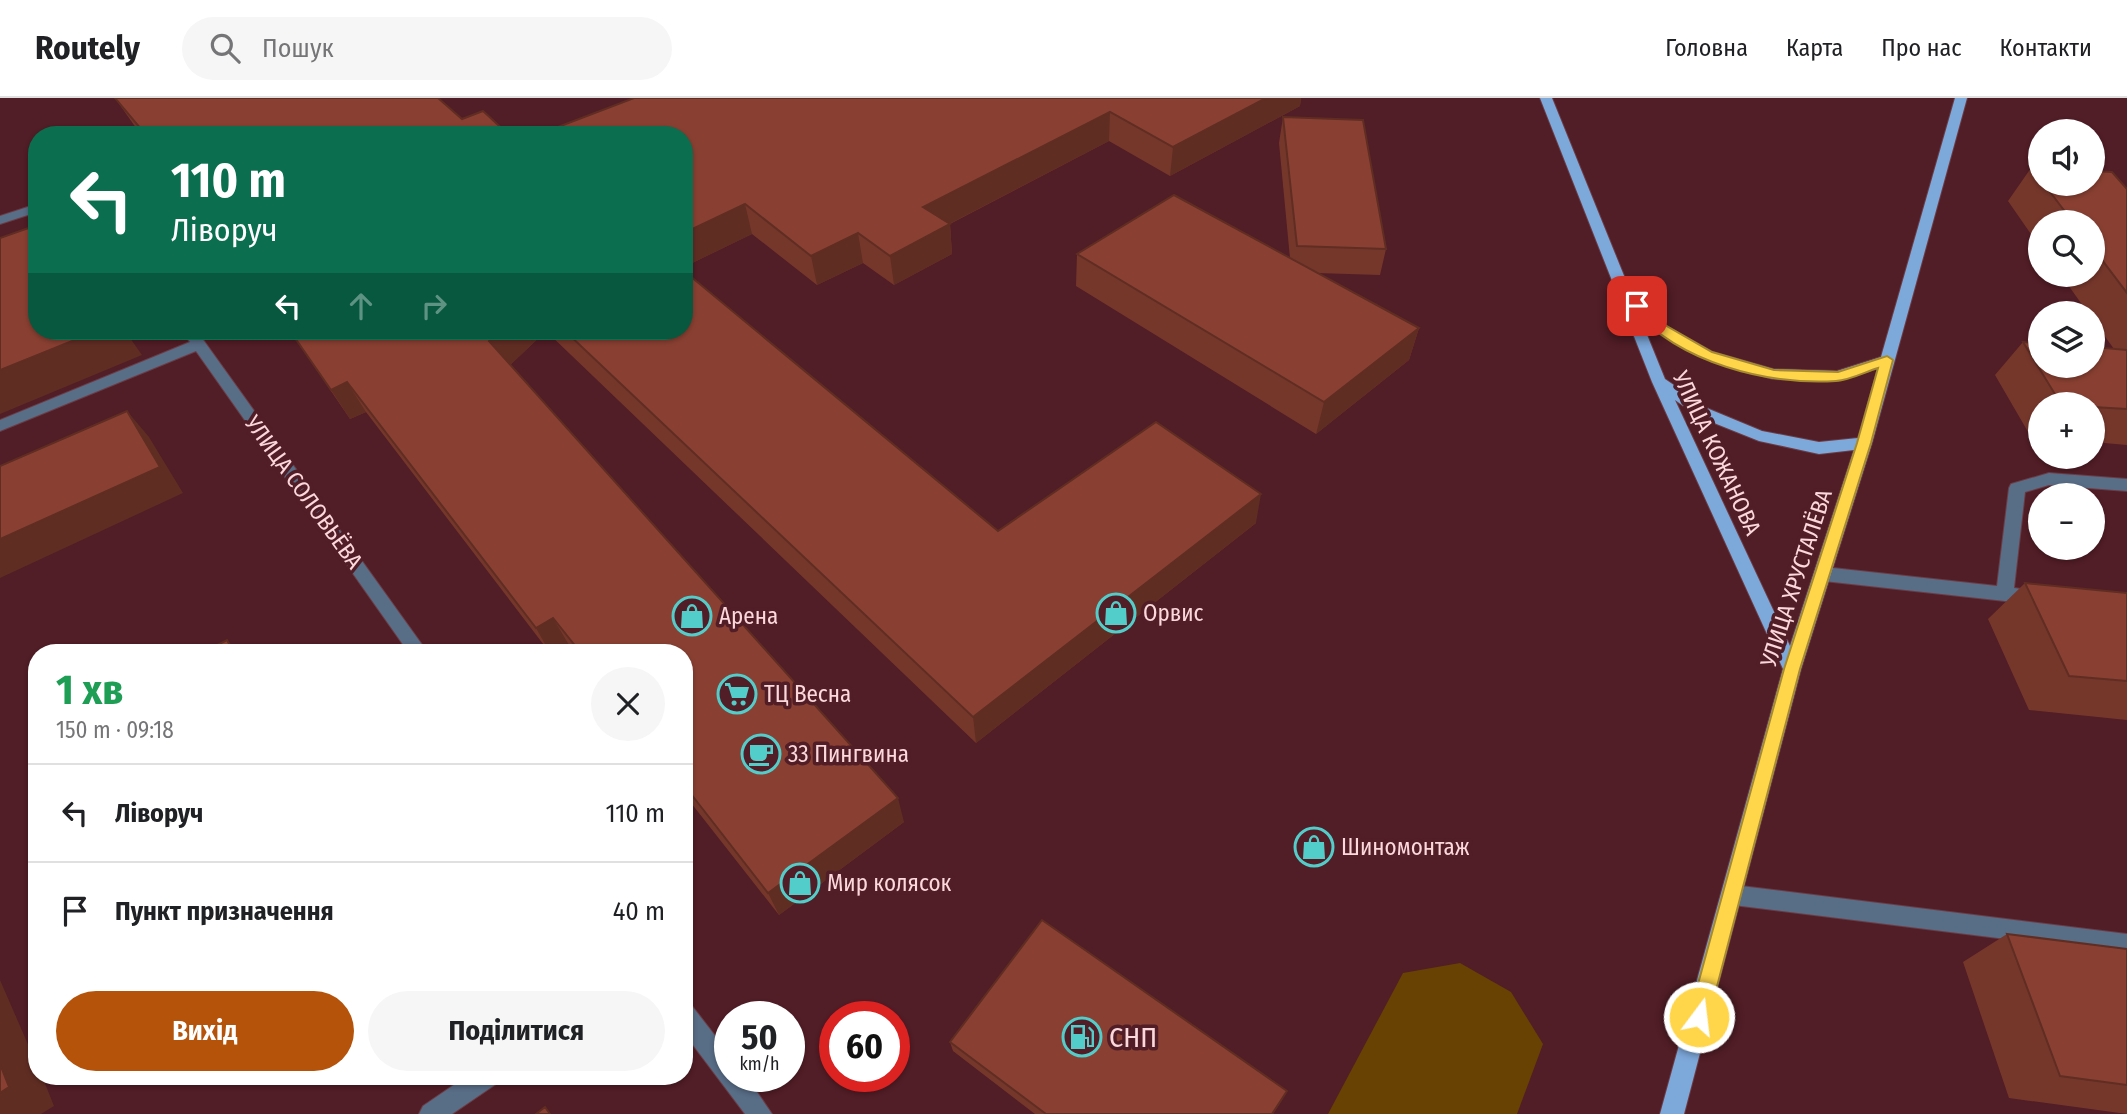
<!DOCTYPE html>
<html lang="uk">
<head>
<meta charset="utf-8">
<style>
	body { margin:0; font-family:"Fira Sans Condensed",sans-serif; background:#f6f6f6; color:#202124; height:100vh; display:flex; flex-direction:column; font-size:26px; white-space:nowrap }
	* { box-sizing:border-box; margin:0 }
	p { font-size:23px; color:#757577 }
	.icon { flex:none; width:38px; height:38px; fill:none; stroke:currentColor; stroke-width:2; stroke-linecap:round; stroke-linejoin:round }
	.map { position:relative; flex:1; overflow:hidden }
	.side { position:absolute; left:28px; top:546px; width:665px; height:441px; display:flex; flex-direction:column; background:#fff; border-radius:28px; box-shadow:0 2px 5px #0004 }
	.side>* { flex:none }
	.top-card { position:absolute; left:28px; top:28px; width:665px; height:214px; border-radius:28px; box-shadow:0 2px 5px #0004; background:#0b6e4f; color:#fff; overflow:hidden }
	.controls { position:absolute; left:2028px; top:21px; display:grid; gap:14px }
	.controls a { display:grid; place-items:center; width:77px; height:77px; border-radius:50%; background:#fff; box-shadow:0 2px 5px #0004; font-size:35px }
	.speed { position:absolute; left:714px; top:903px; display:flex; gap:14px; font-size:35px; font-weight:700; text-align:center }
	.speed>* { display:grid; place-content:center; width:91px; height:91px; border-radius:50%; background:#fff; box-shadow:0 2px 5px #0004; line-height:1 }
	.speed small { font-size:18px; font-weight:400 }
	.speed .limit { border:10px solid #d22; background:#fff; color:#111 }
	.pin { position:absolute; display:grid; place-items:center; width:60px; height:60px; color:#fff; margin:-30px; border-radius:14px; box-shadow:0 4px 10px #0006 }
	.me { position:absolute; width:77px; margin:-38px; rotate:15deg; stroke-linejoin:round; filter:drop-shadow(0 0 5px #0008) }
	.turn { display:flex; align-items:center; gap:24px; height:147px; padding:0 28px; font-size:32px }
	.turn .icon { width:91px; height:91px; stroke-width:2.5 }
	.turn b { display:block; font-size:49px; line-height:60px }
	.lanes { display:flex; align-items:center; height:66px; padding:0 28px; background:#0003; justify-content:center; gap:35px; direction:ltr }
	.lanes .off { opacity:.35 }
	.round { display:grid; place-items:center; flex:none; width:74px; height:74px; border-radius:37px; background:#f6f6f6 }
	.overview { display:flex; align-items:center; justify-content:space-between; height:119px; padding:0 28px }
	h1 { font-size:42px; font-weight:700; line-height:52px; color:#1e9e55 }
	.primary-button { display:flex; gap:14px; margin-top:auto; padding:14px 28px }
	.primary-button a { flex:1; height:80px; border-radius:42px; background:#b45309; color:#fff; font-size:28px; font-weight:700; line-height:80px; text-align:center }
	.primary-button a+a { background:#f6f6f6; color:#202124 }
	ul { padding:0; list-style:none }
	li { display:flex; align-items:center; gap:21px; height:98px; padding:0 28px; border-top:2px solid #e0e0e0 }
	li div { flex:1 }
	li b { display:block; font-size:26px }
	li em { font-style:normal }
	header { display:flex; align-items:center; gap:42px; box-sizing:border-box; height:98px; padding:0 35px; background:#fff; border-bottom:2px solid #e0e0e0 }
	header strong { font-size:33px }
	nav { display:flex; gap:38px; margin-inline-start:auto; font-size:24px }
	.search { width:490px; height:63px; background:#f6f6f6; display:flex; align-items:center; gap:18px; box-sizing:border-box; padding:0 24px; border-radius:38px; color:#757577; font-size:26px }
	.map>svg:first-child { display:block }
	.green { fill:#674203 }
	.lines { fill:none; stroke-linecap:round; stroke-linejoin:round }
	.minor-casing { stroke:#6c3b43; stroke-width:2 }
	.major-casing { stroke:#6c3b43; stroke-width:2 }
	.minor { fill:#586d86; fill-rule:evenodd }
	.major { fill:#7da8da; fill-rule:evenodd }
	.wall { fill:#76372b }
	.shaded-wall { fill:#602d23 }
	.building { fill:#894032; stroke:#602d23; stroke-width:2 }
	.route { fill:#ffd54a; stroke:#a68a30; stroke-width:2 }
	.labels { text-anchor:middle; dominant-baseline:central; stroke-width:7; stroke-linejoin:round; paint-order:stroke }
	.street-label { font-size:23px; fill:#fbd8db; stroke:#511d26 }
	.poi-label { font-size:23px; fill:#fbd8db; stroke:#511d26; text-anchor:start }
	.near-poi-label { font-size:28px; fill:#fbd8db; stroke:#511d26; text-anchor:start }
</style>
</head>
<body>
<header>
<strong>Routely</strong>
<div class="search"><svg class="icon" aria-label="search" viewBox="0 0 24 24"><circle cx="10" cy="10" r="6"/><path d="M15 15l6 6"/></svg>Пошук</div>
<nav><a>Головна</a><a>Карта</a><a>Про нас</a><a>Контакти</a></nav>
</header>
<div class="map">
<svg width="2127" height="1016" viewBox="0 0 2127 1016">
	<rect width="100%" height="100%" fill="#511d26"/>
	<path class="green" d="M1460,865L1511,894L1543,946L1517,1016H1328L1403,875Z"/>
	<g class="lines">
		<defs>
			<path id="minor" d="M37,106V114L0,126V118Z
				M182,233H196L204,243L428,555H409L196,253L0,333V322L190,244Z
				M2049,375L2127,381V393L2049,387L2025,394L2014,490L2043,494L2046,499L2043,504L2005,503L1824,483L1815,476L1824,469L1997,488L2009,390L2011,386Z
				M1733,787L2127,836V856L1733,807L1726,804L1723,797L1726,790Z
				M684,905L692,908L730,957V978H746L772,1016H745L684,935Z
				M467,978H499L496,986L452,1016H419L423,1008Z"/>
			<path id="major" d="M1540,0H1552L1631,195L1658,223L1713,254L1773,271L1837,273L1881,259L1955,0H1967L1872,345L1801,571L1684,1016H1660L1783,571L1652,284ZM1641,222L1648,229L1703,260L1773,281L1838,283L1878,270L1858,340L1819,344L1762,333L1709,311L1665,281ZM1675,302L1699,319L1759,343L1819,356L1854,352L1790,548Z"/>
		</defs>
		<use href="#minor" class="minor-casing"/>
		<use href="#major" class="major-casing"/>
		<use href="#minor" class="minor"/>
		<use href="#major" class="major"/>
	</g>
	<path class="wall" d="M115,0L462,21L509,37H141Z
		M634,0H1301L1300,8L1170,78L1109,43L950,126L952,156L894,187L863,165L817,187L752,136L684,169V37Z
		M1283,19L1386,151L1380,177L1317,175L1419,230L1409,262L1316,336L1076,188L1077,156L1290,160L1279,45Z
		M2031,70H2040V86H2093L2127,91V347L2093,344V306H2040V340L2031,339L1995,277L2023,244L2114,251L2093,222V215H2088L2061,177H2093V124H2040V149L2008,103Z
		M304,233H546L510,267L904,724L779,817L684,696V555H575L569,547L556,555H550L366,314L350,321L293,237Z
		M546,233H684L998,433L1256,425L976,645Z
		M2025,485L2127,495V622L2029,612L1988,521Z
		M2007,836L2127,851V1016L2009,1000L1963,864Z
		M950,944L1282,1002L1273,1016H1035L953,953Z"/>
	<path class="shaded-wall" d="M1266,0H1301L1300,8L1170,78L1173,49Z
		M1110,14L1109,43L926,138L923,109Z
		M745,106L752,136L684,169V135Z
		M950,126L952,156L894,187L890,158Z
		M858,135L863,165L817,187L811,158Z
		M1419,230L1409,262L1316,336L1324,304Z
		M97,233H125L142,257L0,316V272Z
		M501,233H546L504,273L489,243Z
		M347,284L366,314L350,321L331,292Z
		M127,313L149,339L183,395L0,480V441Z
		M1261,396L1256,425L976,645L973,619Z
		M553,520L569,547L556,555H550L536,530Z
		M227,542L239,555H234Z
		M898,700L904,724L779,817L768,795Z
		M0,882L37,967V978H42L54,1008L41,1016H0Z"/>
	<path class="building" d="M115,0H438L462,21L483,13L509,37H146Z
		M634,0H1266L1173,49L1110,14L923,109L950,126L890,158L858,135L811,158L745,106L684,135V37H537Z
		M1283,19L1363,22L1386,151L1297,148Z
		M2031,70H2040V82Z
		M2093,73L2112,74L2127,91V195L2093,150V124H2073L2044,86H2093Z
		M1174,97L1419,230L1324,304L1077,156Z
		M37,127V233H97L0,272V140Z
		M684,173L998,433L1156,324L1261,396L973,619L565,233H684Z
		M304,233H501L489,243L898,700L768,795L684,687V555H581L553,520L536,530L347,284L331,292L293,237Z
		M2023,244L2040,245V268H2093V249L2127,252V311L2093,309V306H2061Z
		M127,313L160,369L0,441V368Z
		M2025,485L2127,495V583L2069,578Z
		M227,542L234,555H202Z
		M1042,822L1287,993L1272,1016H1046L950,944Z
		M2007,836L2127,851V987L2060,978Z
		M0,966L9,989L0,995Z
		M545,1009L550,1016H536Z"/>
	<path class="route" d="M1633,205H1642L1658,223L1712,254L1774,272L1838,274L1887,258L1893,262L1871,345L1800,571L1709,919L1706,926L1699,929L1692,926L1689,919L1784,571L1857,345L1878,270C1865,274 1850,282 1836,283C1766,287 1680,265 1633,211Z"/>
	<defs>
		<symbol id="shop-ring" viewBox="-11 -11 22 22"><circle r="9.5" fill="#511d26" stroke="#53cdca" stroke-width="1.5"/><path d="M-5-2.5h2.3a2.7 3.5 0 0 1 5.4 0H5L5.5 6h-11ZM-1.5-2.5h3a1.5 2.3 0 0 0-3 0Z" fill="#53cdca"/></symbol>
		<symbol id="supermarket-ring" viewBox="-11 -11 22 22"><circle r="9.5" fill="#511d26" stroke="#53cdca" stroke-width="1.5"/><path d="M-6-5.5h2.5l.6 2H6L4.5 2H-2.5L-4.4-4H-6ZM-1.5 3.2a1.3 1.3 0 1 0 .1 0ZM3 3.2a1.3 1.3 0 1 0 .1 0Z" fill="#53cdca"/></symbol>
		<symbol id="cafe-ring" viewBox="-11 -11 22 22"><circle r="9.5" fill="#511d26" stroke="#53cdca" stroke-width="1.5"/><path d="M-5.5-4.5H6V0H3Q3 3.5 0 3.5H-2.5Q-5.5 3.5-5.5 0ZM3-3.2v2h1.7v-2ZM-6 4.5H4V6H-6Z" fill="#53cdca"/></symbol>
		<symbol id="fuel-ring" viewBox="-11 -11 22 22"><circle r="9.5" fill="#511d26" stroke="#53cdca" stroke-width="1.5"/><path d="M-5.5-6h7V0h2V4h1.3V-2.5L3-4.5l.8-.8L6-3V5H2.5V1h-1V6h-7ZM-4.2-4.7v3.2H.2V-4.7Z" fill="#53cdca"/></symbol>
	</defs>
	<g fill-rule="evenodd">
		<use href="#shop-ring" x="1094" y="493" width="44" height="44"/>
		<use href="#shop-ring" x="670" y="496" width="44" height="44"/>
		<use href="#supermarket-ring" x="715" y="574" width="44" height="44"/>
		<use href="#cafe-ring" x="739" y="634" width="44" height="44"/>
		<use href="#shop-ring" x="1292" y="727" width="44" height="44"/>
		<use href="#shop-ring" x="778" y="763" width="44" height="44"/>
		<use href="#fuel-ring" x="1060" y="917" width="44" height="44"/>
	</g>
	<g class="labels">
		<g class="street-label">
			<text transform="translate(1717 355) rotate(65)">УЛИЦА КОЖАНОВА</text>
			<text transform="translate(304 394) rotate(54)">УЛИЦА СОЛОВЬЁВА</text>
			<text transform="translate(1796 480) rotate(-72)">УЛИЦА ХРУСТАЛЁВА</text>
		</g>
		<g class="poi-label">
			<text x="1143" y="515">Орвис</text>
			<text x="719" y="518">Арена</text>
			<text x="764" y="596">ТЦ Весна</text>
			<text x="788" y="656">33 Пингвина</text>
			<text x="1341" y="749">Шиномонтаж</text>
			<text x="827" y="785">Мир колясок</text>
		</g>
		<g class="near-poi-label">
			<text x="1109" y="939">СНП</text>
		</g>
	</g>
</svg>
<div class="controls">
<a><svg class="icon" aria-label="sound" viewBox="0 0 24 24"><path d="M4 9h4l5-4v14l-5-4H4zM17 9q2 3 0 6"/></svg></a>
<a><svg class="icon" aria-label="search" viewBox="0 0 24 24"><circle cx="10" cy="10" r="6"/><path d="M15 15l6 6"/></svg></a>
<a><svg class="icon" aria-label="layers" viewBox="0 0 24 24"><path d="M12 4l9 5-9 5-9-5zM3 14l9 5 9-5"/></svg></a>
<a>+</a>
<a>−</a>
</div>
<div class="speed"><div>50<small>km/h</small></div><div class="limit">60</div></div>
<div class="pin" style="left:1637px;top:208px;background:#d93025"><svg class="icon" aria-label="arrive" viewBox="0 0 24 24"><path d="M6 21V4h12l-3 4 3 4H6"/></svg></div>
<svg class="me" style="left:1699px;top:919px" viewBox="-20 -20 40 40"><circle r="17" fill="#ffd54a" stroke="#fff" stroke-width="3"/><path d="M0-11L8 9 0 5-8 9z" fill="#fff"/></svg>
<div class="top-card">
<div class="turn"><svg class="icon" aria-label="left" viewBox="0 0 24 24"><path d="M17 20v-9H6M10 6l-5 5 5 5"/></svg><div><b>110 m</b>Ліворуч</div></div>
<div class="lanes"><svg class="icon" aria-label="left" viewBox="0 0 24 24"><path d="M17 20v-9H6M10 6l-5 5 5 5"/></svg><svg class="icon off" aria-label="ahead" viewBox="0 0 24 24"><path d="M12 20V5M6 11l6-6 6 6"/></svg><svg class="icon off" aria-label="right" viewBox="0 0 24 24"><path d="M7 20v-9h11M14 6l5 5-5 5"/></svg></div>
</div>
<section class="side">
<div class="overview"><div><h1>1 хв</h1><p>150 m · 09:18</p></div><a class="round"><svg class="icon" aria-label="close" viewBox="0 0 24 24"><path d="M6 6l12 12M18 6L6 18"/></svg></a></div>
<ul>
<li><svg class="icon" aria-label="left" viewBox="0 0 24 24"><path d="M17 20v-9H6M10 6l-5 5 5 5"/></svg><div><b>Ліворуч</b></div><em>110 m</em></li>
<li><svg class="icon" aria-label="arrive" viewBox="0 0 24 24"><path d="M6 21V4h12l-3 4 3 4H6"/></svg><div><b>Пункт призначення</b></div><em>40 m</em></li>
</ul>
<div class="primary-button"><a>Вихід</a><a>Поділитися</a></div>
</section>
</div>
</body>
</html>
